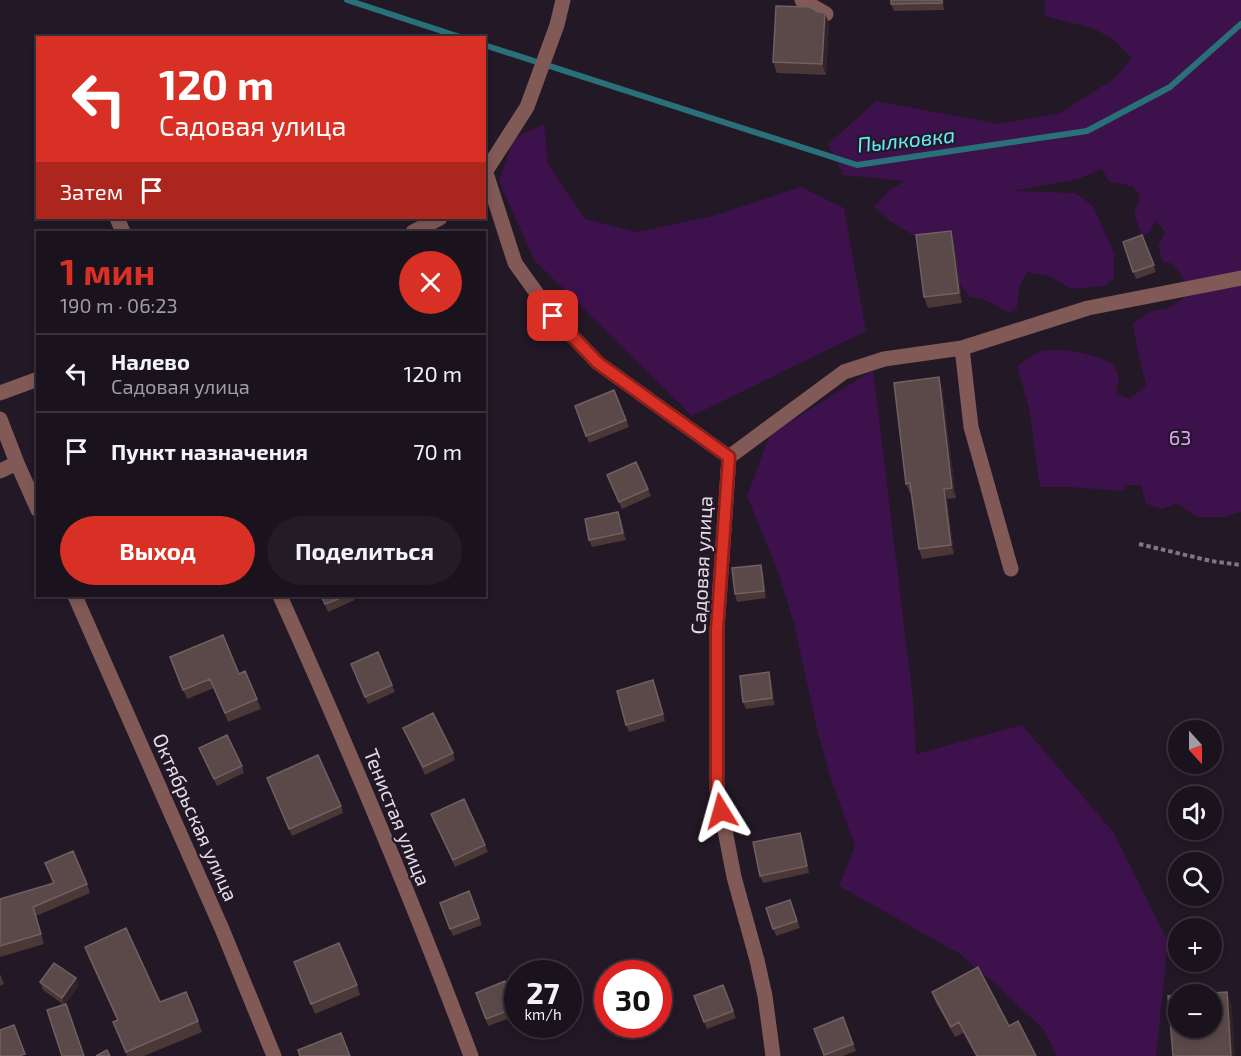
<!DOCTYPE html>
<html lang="ru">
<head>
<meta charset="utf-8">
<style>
	body { margin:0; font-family:"Exo 2",sans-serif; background:#231b25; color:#f1f3f6; height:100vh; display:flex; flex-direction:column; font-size:22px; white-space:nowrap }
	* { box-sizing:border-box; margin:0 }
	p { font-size:20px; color:#9f9ea3 }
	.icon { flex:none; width:33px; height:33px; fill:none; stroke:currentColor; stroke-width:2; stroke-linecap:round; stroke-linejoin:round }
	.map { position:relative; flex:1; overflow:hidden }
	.panel { position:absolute; left:36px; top:231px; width:450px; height:366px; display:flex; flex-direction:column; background:#1a121c; border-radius:0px; box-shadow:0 3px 9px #0003,0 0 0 2px #38323b }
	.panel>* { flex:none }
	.top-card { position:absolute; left:36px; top:36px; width:450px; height:183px; border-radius:0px; box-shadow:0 3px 9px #0003,0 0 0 2px #38323b; background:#d93025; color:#fff; overflow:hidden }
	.needle { width:39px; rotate:159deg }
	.fabs { position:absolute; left:1168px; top:720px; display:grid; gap:12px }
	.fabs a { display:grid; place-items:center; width:54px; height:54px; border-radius:50%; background:#1a121c; box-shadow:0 3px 9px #0003,0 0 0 2px #38323b; font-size:30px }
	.speed { position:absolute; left:504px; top:960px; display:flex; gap:12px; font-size:30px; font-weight:700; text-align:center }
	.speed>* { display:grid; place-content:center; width:78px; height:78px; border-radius:50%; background:#1a121c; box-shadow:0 3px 9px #0003,0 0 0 2px #38323b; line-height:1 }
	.speed small { font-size:15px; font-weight:400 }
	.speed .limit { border:9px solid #d22; background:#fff; color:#111 }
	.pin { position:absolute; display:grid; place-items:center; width:51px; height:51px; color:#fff; margin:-26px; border-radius:12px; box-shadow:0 3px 9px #0006 }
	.me { position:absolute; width:66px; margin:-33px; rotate:352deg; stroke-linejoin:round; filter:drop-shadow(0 0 4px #0008) }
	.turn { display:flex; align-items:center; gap:21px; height:126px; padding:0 24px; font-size:27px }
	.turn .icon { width:78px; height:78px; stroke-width:2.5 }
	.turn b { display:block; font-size:42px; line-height:51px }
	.then { display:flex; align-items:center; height:57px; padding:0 24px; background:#0003; gap:12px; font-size:22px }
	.round { display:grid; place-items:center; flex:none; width:63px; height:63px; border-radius:32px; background:#231b25 }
	.summary { display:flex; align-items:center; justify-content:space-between; height:102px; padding:0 24px }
	h1 { font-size:36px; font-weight:700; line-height:45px; color:#d93025 }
	.action { display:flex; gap:12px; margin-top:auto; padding:12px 24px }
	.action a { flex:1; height:69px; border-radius:36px; background:#d93025; color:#fff; font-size:24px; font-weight:700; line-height:69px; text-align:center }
	.action a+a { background:#231b25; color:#f1f3f6 }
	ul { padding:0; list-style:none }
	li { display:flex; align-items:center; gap:18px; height:78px; padding:0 24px; border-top:2px solid #38323b }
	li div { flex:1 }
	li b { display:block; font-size:22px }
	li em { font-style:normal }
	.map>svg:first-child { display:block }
	.green { fill:#3d114b }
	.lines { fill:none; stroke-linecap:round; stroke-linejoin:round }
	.stream { stroke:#297079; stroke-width:6 }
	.path { stroke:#807783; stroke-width:4; stroke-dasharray:4.5 3; stroke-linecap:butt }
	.minor { stroke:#815956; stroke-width:15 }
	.wall { fill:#4b3736 }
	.shaded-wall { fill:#332328 }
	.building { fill:#5b4949; stroke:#706062; stroke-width:1.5 }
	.route-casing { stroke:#8d1f18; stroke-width:15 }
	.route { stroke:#d93025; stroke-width:10 }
	.labels { text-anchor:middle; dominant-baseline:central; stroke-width:4.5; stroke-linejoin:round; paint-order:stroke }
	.park-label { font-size:20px; fill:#e5a0fe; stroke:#221826 }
	.street-label { font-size:20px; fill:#e4dde7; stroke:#221826 }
	.water-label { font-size:21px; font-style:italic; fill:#64eafb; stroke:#221826 }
</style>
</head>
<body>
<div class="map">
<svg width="1241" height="1056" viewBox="0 0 1241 1056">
	<rect width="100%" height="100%" fill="#221826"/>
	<path class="green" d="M1045,0H1241V512L1223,517H1197L1177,503L1162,509L1146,504L1141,485H1126L1123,491L1068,487H1040L1029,408L1017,366C1024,362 1030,356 1037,353C1057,344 1096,355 1114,364L1119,379L1116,394L1130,399L1146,385L1136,343L1133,323L1149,312L1170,307L1185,297L1184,280L1173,264L1162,261L1158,245L1165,232L1156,220L1150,232L1142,236L1134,213L1140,196L1132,186L1109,182L1102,169L1078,179L1013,191L1075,193L1093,206L1114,253V278L1105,286L1070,289L1052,277L1027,272L1019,288L1017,307L1009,313C996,305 986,298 970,297L932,249L910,233L890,221L874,207L890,190L905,181L843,175L828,144L876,101L999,124L1060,113L1115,78L1131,58L1113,39L1092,28L1045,16Z
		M544,124L548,164L585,219L637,232L717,215L801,187L844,208L866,331L692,416L534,260L499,181L514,138Z
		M873,370L913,699L916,754L1022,725L1114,833L1168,942L1156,1056H1057L1044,1030L995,984L960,954L839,886L855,846L830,776L818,733L794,624L779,574L747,496L770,434Z"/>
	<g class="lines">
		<path class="stream" d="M347,0L463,38
			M484,45L857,165L1087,131L1170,87L1241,24"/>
		<path class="path" d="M1139,544L1211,561L1241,565"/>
		<path class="minor" d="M802,0L826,14
			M486,173L515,263L553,316L598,363L729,457L717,630V789L734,877L757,960L765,996L773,1056
			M484,174L527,107L557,25L563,0
			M117,218L123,232
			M413,232L440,218
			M0,393L38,379
			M0,419L17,463L38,510
			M729,457L844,372L884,359L962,348
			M0,471L17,463
			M1011,569L971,427L962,348L1088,308L1241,278
			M75,596L222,929L274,1056
			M280,596C348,747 413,901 471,1056"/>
	</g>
	<path class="wall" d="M944,0V10L894,11L891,4Z
		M829,23L826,75L777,73L773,62Z
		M951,231L954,241L962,303L928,308L924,297Z
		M1142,235L1156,272L1136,279L1123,242Z
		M942,387L956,498L947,499L954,554L922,559L919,549L912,493H910L906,484Z
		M614,390L629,427L589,443L575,406Z
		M607,475L648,489L651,496L622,509Z
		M618,512L621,519L626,540L592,547L589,540Z
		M763,572L766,598L737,602L735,594Z
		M321,596H353L355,600L328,612Z
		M351,664L392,685L395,692L368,704Z
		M173,666L239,674L257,699L261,709L228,722L214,688L187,699Z
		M769,672L771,680L775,705L746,709L743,702Z
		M656,688L665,721L629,732L626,725Z
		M403,728L453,753L455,760L425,775Z
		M199,748L242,766L244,773L217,786Z
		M267,778L341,806L343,813L292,836Z
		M431,814L485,845L488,852L455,867Z
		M803,840L809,873L763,883L760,876Z
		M45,863L87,884L90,893L36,916L44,944L0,957V899L53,883Z
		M469,891L482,925L453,936L440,903Z
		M790,900L800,928L776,936L766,908Z
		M85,947L160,1002L198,1021L202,1032L144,1056H127L113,1022L117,1020L89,958Z
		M294,962L357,985L360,995L315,1014Z
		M0,974L4,984L0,986Z
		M76,978L79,985L64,1005L43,990L40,982Z
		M505,981L518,1015L488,1026L476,993Z
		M723,985L736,1018L707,1029L694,996Z
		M932,992L1009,1026L1036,1056H976L963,1033L955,1037L936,1003Z
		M843,1017L856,1051L843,1056H824L814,1029Z"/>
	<path class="shaded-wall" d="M942,0H944V10L942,3Z
		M825,13L829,23L826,75L822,64Z
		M951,231L954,241L962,303L959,293Z
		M939,377L942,387L956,498L952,488Z
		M944,489L947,499L954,554L951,545Z
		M618,512L621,519L626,540L623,533Z
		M761,565L763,572L766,598L764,591Z
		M769,672L771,680L775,705L772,698Z
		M800,833L803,840L809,873L807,866Z
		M76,978L79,985L64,1005L62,998Z
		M1227,992L1232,1006L1235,1056H1231Z"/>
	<path class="building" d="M891,0H942V3L891,4Z
		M776,6L810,7L818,12L825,13L822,64L773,62Z
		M951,231L959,293L924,297L916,235Z
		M1142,235L1154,265L1133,272L1123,242Z
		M939,377L952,488L944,489L951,545L919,549L910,483L906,484L894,383Z
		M614,390L626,420L586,436L575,406Z
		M636,462L648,489L619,502L607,475Z
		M618,512L623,533L589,540L585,519Z
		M761,565L764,591L735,594L732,568Z
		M321,596H346L325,604Z
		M223,635L239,674L245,671L257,699L225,713L210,679L183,690L170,657Z
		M378,652L392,685L365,697L351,664Z
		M769,672L772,698L743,702L740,676Z
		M653,680L663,714L626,725L617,691Z
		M433,713L453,753L423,767L403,728Z
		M227,735L242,766L214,779L199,748Z
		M318,755L341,806L289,829L267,778Z
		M464,799L485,845L453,860L431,814Z
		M800,833L807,866L760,876L753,842Z
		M73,851L87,884L33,907L41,934L0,946V899L54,883L45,863Z
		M469,891L479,918L450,929L440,903Z
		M790,900L797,921L773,929L766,908Z
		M126,928L160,1002L186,992L198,1021L126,1052L113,1022L118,1020L85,947Z
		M339,943L357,985L311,1004L294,962Z
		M54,963L76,978L62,998L40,982Z
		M978,967L1009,1026L1018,1021L1036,1056H977L959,1022L951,1027L932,992Z
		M505,981L515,1008L486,1019L476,993Z
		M723,985L733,1011L704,1022L694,996Z
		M1227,992L1231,1056H1173L1168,996L1179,995V1028H1212V994H1194Z
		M66,1004L84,1056H62L47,1010Z
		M843,1017L853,1044L824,1055L814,1029Z
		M14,1025L25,1054L19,1056H0V1030Z
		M341,1033L350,1056H300L298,1050Z
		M107,1050L110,1056H96Z"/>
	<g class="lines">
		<defs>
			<path id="route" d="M553,316L598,363L729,457L717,630V789L721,811"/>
		</defs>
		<use href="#route" class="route-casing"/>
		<use href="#route" class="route"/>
	</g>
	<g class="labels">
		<g class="park-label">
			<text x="1180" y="437">63</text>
		</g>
		<g class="street-label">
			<text transform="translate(701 565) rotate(-87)">Садовая улица</text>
			<text transform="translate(196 817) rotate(66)">Октябрьская улица</text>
			<text transform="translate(398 817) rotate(68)">Тенистая улица</text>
		</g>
		<g class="water-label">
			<text transform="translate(906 139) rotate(-6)">Пылковка</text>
		</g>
	</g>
</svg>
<div class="fabs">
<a><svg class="needle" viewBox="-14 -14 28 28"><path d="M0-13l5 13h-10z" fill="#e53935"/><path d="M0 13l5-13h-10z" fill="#9f9ea3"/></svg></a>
<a><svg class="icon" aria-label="sound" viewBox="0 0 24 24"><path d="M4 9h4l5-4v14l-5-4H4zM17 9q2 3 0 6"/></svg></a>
<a><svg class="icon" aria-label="search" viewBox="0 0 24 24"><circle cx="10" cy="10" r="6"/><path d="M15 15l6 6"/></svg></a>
<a>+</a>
<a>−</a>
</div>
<div class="speed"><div>27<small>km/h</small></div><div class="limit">30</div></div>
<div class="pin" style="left:553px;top:316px;background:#d93025"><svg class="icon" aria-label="arrive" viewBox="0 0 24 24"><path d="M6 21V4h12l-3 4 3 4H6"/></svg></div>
<svg class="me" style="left:721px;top:811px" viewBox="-20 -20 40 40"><path d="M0-17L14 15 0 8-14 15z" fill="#d93025" stroke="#fff" stroke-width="4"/></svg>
<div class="top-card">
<div class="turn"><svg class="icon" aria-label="left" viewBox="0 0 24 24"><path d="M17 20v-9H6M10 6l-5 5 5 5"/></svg><div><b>120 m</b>Садовая улица</div></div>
<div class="then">Затем<svg class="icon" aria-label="arrive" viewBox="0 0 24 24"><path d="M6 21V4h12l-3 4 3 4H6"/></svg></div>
</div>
<section class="panel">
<div class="summary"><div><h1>1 мин</h1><p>190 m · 06:23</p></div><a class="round" style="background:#d93025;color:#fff"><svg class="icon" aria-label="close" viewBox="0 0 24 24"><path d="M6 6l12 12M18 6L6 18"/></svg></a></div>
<ul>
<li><svg class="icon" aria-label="left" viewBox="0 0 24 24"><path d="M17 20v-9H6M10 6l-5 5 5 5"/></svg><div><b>Налево</b><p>Садовая улица</p></div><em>120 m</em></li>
<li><svg class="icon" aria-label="arrive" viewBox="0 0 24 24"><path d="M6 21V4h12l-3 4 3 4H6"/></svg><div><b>Пункт назначения</b></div><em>70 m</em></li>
</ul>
<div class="action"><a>Выход</a><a>Поделиться</a></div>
</section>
</div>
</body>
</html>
